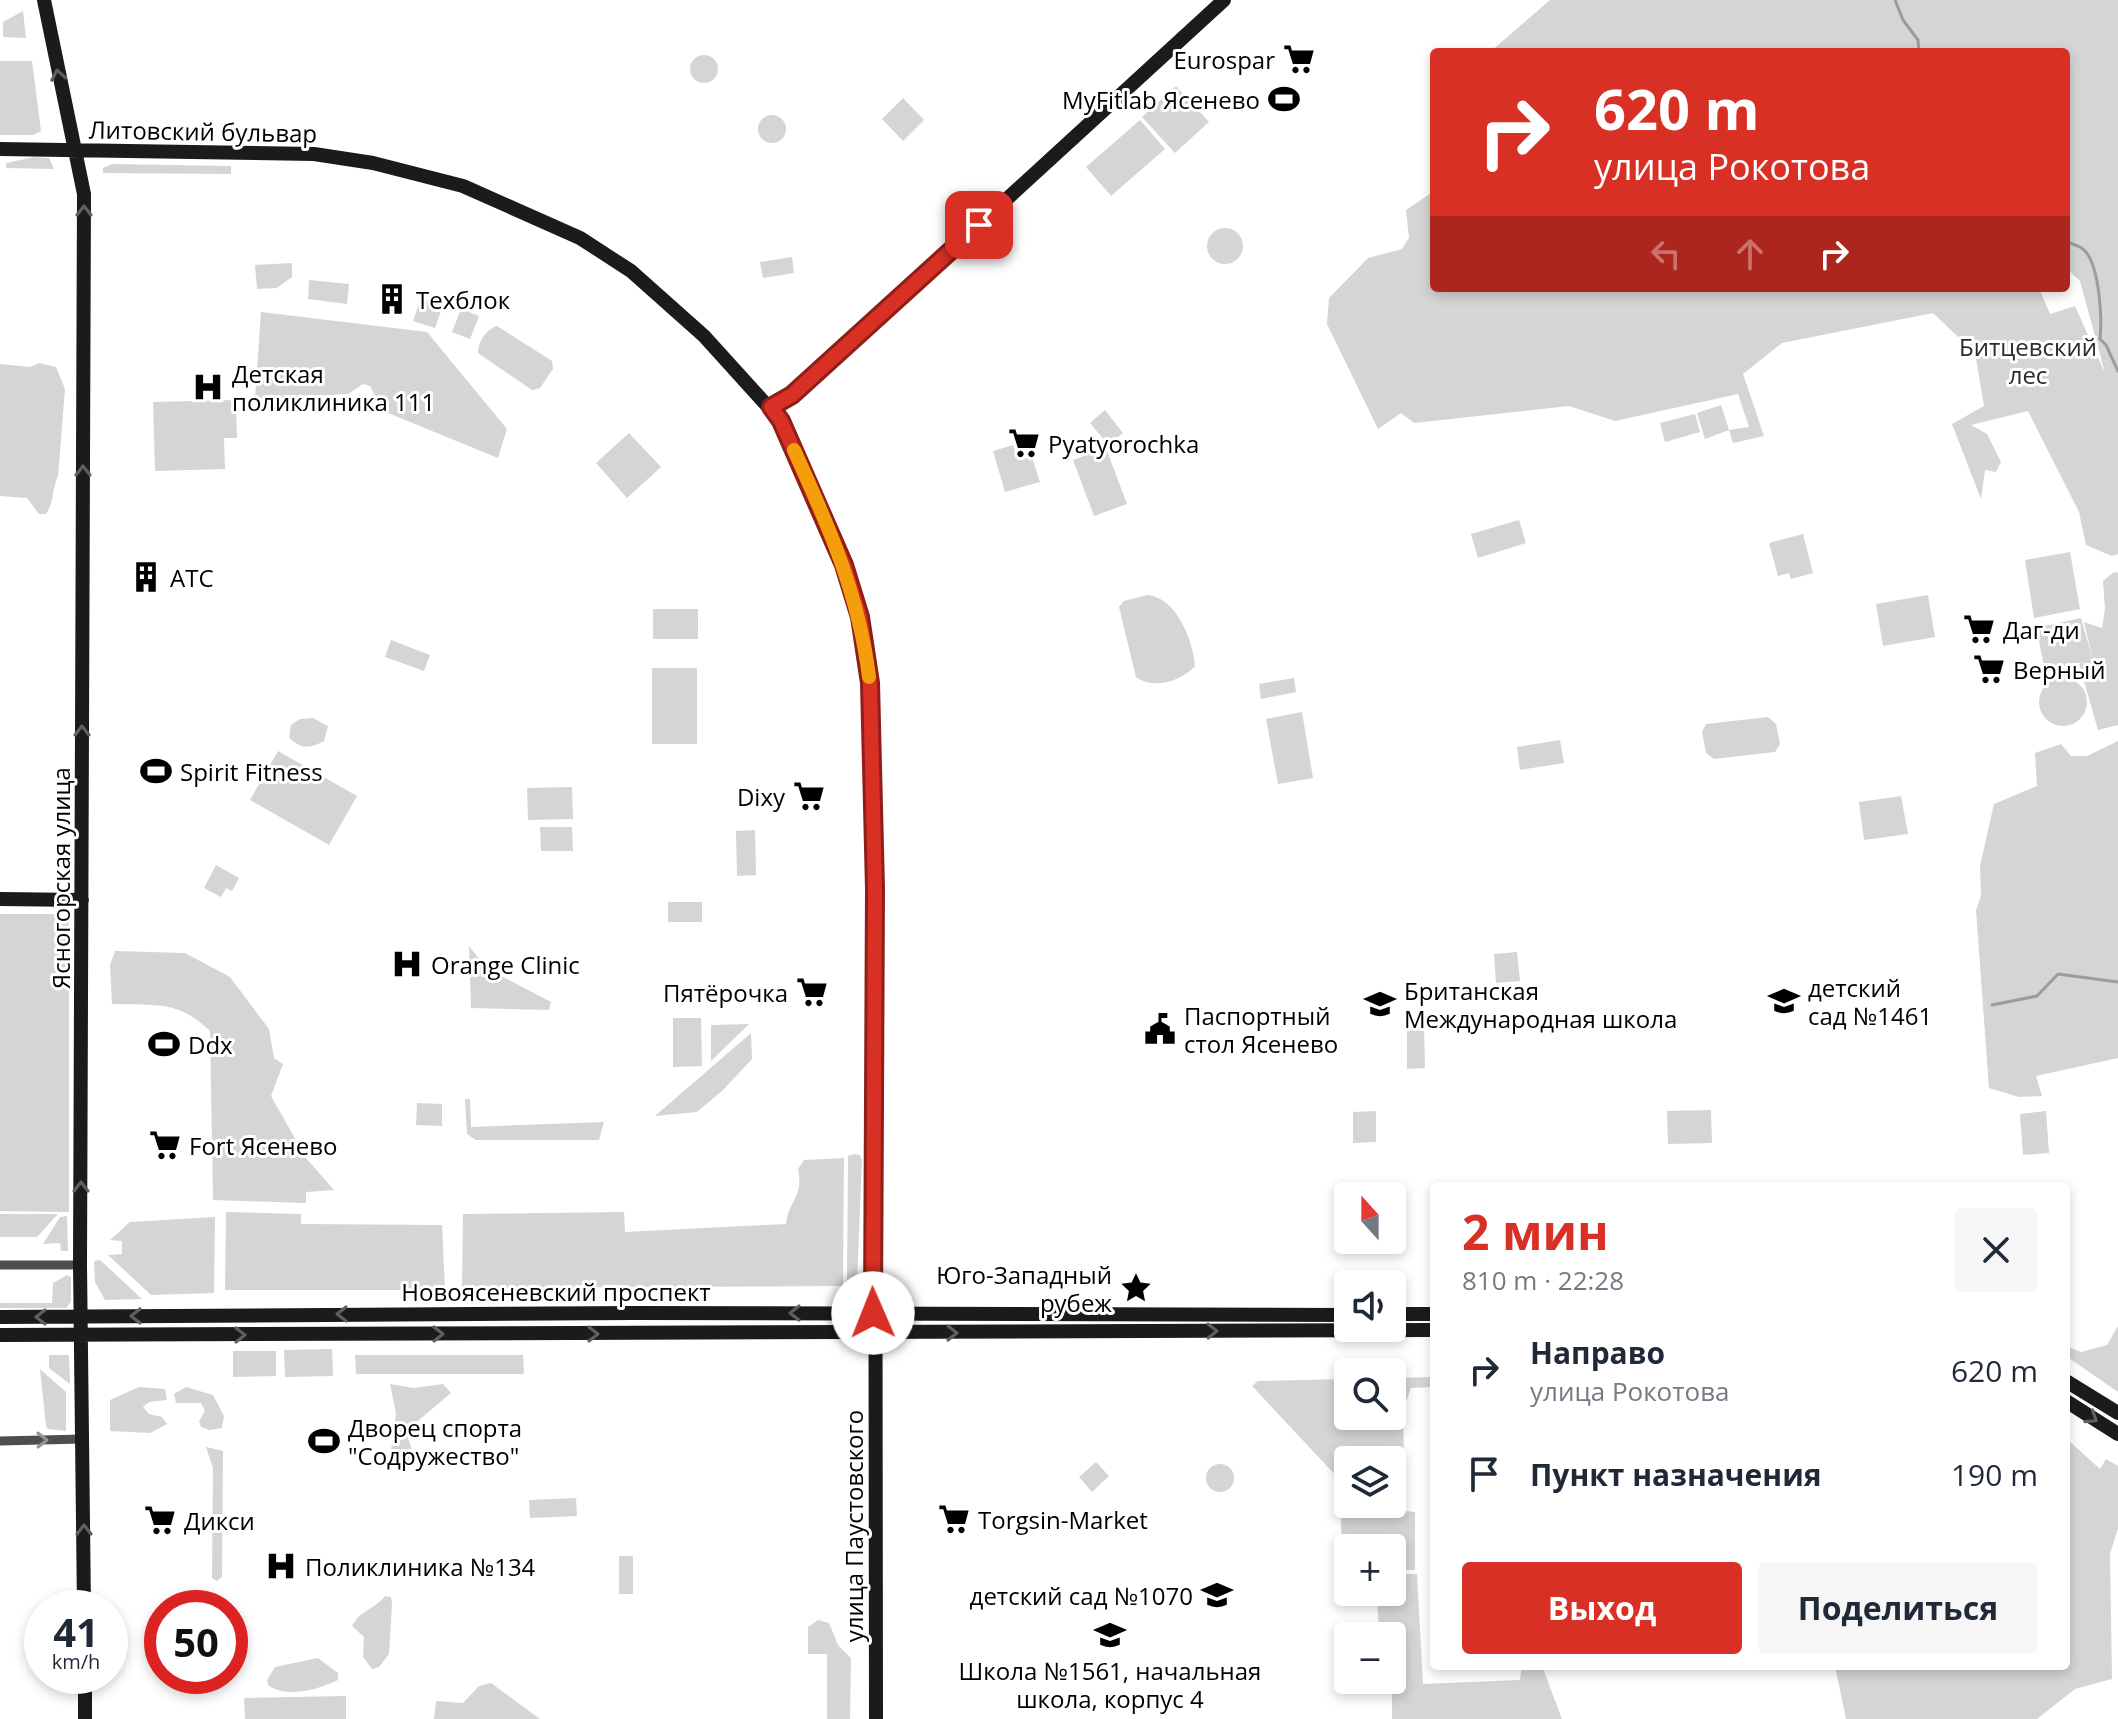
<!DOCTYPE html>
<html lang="ru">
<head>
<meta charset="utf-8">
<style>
	body { margin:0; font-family:"Open Sans",sans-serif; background:#f6f6f7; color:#1f2937; height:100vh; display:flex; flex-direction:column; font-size:30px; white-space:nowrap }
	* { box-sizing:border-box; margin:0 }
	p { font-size:26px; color:#747a83 }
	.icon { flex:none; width:44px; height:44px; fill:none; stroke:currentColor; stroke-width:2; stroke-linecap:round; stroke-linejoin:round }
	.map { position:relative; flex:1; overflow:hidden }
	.drawer { position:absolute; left:1430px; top:1182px; width:640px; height:488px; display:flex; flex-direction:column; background:#fff; border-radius:8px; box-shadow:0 4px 12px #0003 }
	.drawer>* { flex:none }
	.guide { position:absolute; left:1430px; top:48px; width:640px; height:244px; border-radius:8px; box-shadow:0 4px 12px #0003; background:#d93025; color:#fff; overflow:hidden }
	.needle { width:52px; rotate:339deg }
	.buttons { position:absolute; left:1334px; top:1182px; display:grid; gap:16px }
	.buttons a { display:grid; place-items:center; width:72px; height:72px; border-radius:8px; background:#fff; box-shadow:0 4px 12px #0003; font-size:40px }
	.speed { position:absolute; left:24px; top:1590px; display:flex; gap:16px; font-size:40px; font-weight:700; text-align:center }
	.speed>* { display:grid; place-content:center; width:104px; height:104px; border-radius:50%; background:#fff; box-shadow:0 4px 12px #0003; line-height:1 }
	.speed small { font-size:20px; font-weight:400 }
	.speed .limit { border:12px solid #d22; background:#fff; color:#111 }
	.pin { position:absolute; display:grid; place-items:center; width:68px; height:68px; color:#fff; margin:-34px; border-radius:16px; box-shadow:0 4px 12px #0006 }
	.me { position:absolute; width:88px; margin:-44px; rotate:359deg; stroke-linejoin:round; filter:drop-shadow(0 0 6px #0008) }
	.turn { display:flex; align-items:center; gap:28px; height:168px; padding:0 32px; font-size:36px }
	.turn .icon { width:104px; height:104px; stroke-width:2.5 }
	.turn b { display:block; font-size:56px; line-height:68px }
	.lanes { display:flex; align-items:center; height:76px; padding:0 32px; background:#0003; justify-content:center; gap:40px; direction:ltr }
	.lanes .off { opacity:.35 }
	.round { display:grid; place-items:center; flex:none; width:84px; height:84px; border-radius:8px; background:#f6f6f7 }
	.overview { display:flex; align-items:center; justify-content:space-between; height:136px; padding:0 32px }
	h1 { font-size:48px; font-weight:700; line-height:60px; color:#d93025 }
	.primary-button { display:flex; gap:16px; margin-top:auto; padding:16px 32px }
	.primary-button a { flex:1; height:92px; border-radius:8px; background:#d93025; color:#fff; font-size:32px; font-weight:700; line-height:92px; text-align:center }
	.primary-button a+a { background:#f6f6f7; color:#1f2937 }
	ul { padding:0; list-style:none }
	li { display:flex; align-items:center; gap:24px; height:104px; padding:0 32px }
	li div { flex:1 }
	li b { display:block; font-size:30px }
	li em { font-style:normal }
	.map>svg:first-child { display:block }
	.green { fill:#d5d5d5; fill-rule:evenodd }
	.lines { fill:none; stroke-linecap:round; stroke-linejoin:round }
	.stream { stroke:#9c9c9c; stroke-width:3 }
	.street { stroke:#4e4e4e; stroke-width:9 }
	.secondary { stroke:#1b1b1b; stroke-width:14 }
	.oneway { stroke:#5f5f5f }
	.oneway2 { stroke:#959595 }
	.route-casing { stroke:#8d1f18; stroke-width:20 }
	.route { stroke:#d93025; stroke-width:14 }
	.slow { stroke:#f59e0b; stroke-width:14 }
	.labels { text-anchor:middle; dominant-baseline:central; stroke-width:6; stroke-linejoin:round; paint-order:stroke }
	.poi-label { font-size:24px; fill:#000; stroke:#fff; text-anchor:start }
	.street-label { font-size:24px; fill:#000; stroke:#fff }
	.park-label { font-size:24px; fill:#2c2c2c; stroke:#fff }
</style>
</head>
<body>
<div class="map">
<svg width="2118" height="1719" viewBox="0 0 2118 1719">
	<rect width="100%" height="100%" fill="#fff"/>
	<path class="green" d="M1550,0H2118V554L2112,556L2086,545L2079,512L2028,411L1971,425L1987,434L2001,462L1996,472L1985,470L1981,499L1952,424L1984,406L1975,353L1933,313L1782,343L1743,374L1764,436L1733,443L1729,430L1705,439L1697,413L1721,405L1729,430L1749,427L1738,394L1615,421L1569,406L1414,423L1401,413L1378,429L1327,324L1329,298L1368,258L1402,249L1409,238L1406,210L1434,191V288H2039L2050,314L2075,306L2105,373L2080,281L2066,268V52H1490Z
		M23,11L26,38L3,37V22Z
		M690 69a14 14 0 1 1 28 0a14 14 0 1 1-28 0Z
		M0,61H32L41,131L33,135H0Z
		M1176,86L1209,122L1175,153L1142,117Z
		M903,98L924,120L903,141L882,119Z
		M758 129a14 14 0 1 1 28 0a14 14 0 1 1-28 0Z
		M1140,120L1165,149L1111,196L1086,167Z
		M34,157L49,158L54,169L6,168V163Z
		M112,164L231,166V174L103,173V168Z
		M1207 246a18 18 0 1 1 36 0a18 18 0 1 1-36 0Z
		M792,257L794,273L763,278L760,262Z
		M292,263V277L277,288L257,289L255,265Z
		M309,280L349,284L347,304L308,299Z
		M421,298L443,305L435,328L413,321Z
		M461,309L479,316L470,339L452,332Z
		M261,312L427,332L507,429L498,458L383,411L370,386L363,384L348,394L255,399Z
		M497,326L552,361L553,369L540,388L532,390L478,353C478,342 486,329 497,326Z
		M39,363L56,367L65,389L58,476C52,489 54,502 46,514H39L27,498L0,496V364L30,367Z
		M236,400L237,438H224L225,469L155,471L153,402Z
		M1105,410L1123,433L1113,441H1105L1090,423Z
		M1695,414L1700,432L1665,442L1660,423Z
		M629,433L661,467L627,498L596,463Z
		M1013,445L1018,460L1032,457L1040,482L1005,492L993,451Z
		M1106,448L1127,504L1094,516L1073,460Z
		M1519,520L1526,543L1478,558L1471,534Z
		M1803,534L1813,573L1791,579L1789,573L1778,576L1769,543Z
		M2070,552L2080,609L2034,618L2025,560Z
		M2114,572L2118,573V725L2098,730L2079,664L2085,662L2045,670L2036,628L2081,618L2093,660L2084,622L2102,628L2105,609L2103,581Z
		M1147,595C1176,597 1193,640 1195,666C1182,681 1153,690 1136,677L1119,607L1124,601Z
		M1928,595L1935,637L1883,646L1876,604Z
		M653,609H698V639H653Z
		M391,640L430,655L424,671L385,657Z
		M652,668H697V744H652Z
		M1294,678L1296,692L1261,699L1259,684Z
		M2039 702a24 24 0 1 1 48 0a24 24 0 1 1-48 0Z
		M1302,712L1313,778L1278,784L1266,719Z
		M1768,717L1776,724L1780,744L1775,752L1714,759L1706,753L1702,732L1706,724Z
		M313,718L328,726L324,741C309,749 302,749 289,738L291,725L300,719Z
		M1560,740L1564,763L1520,770L1517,747Z
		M2118,741V1058L2036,1076L2042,1096L2019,1097L1989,1088L1976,910L1981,896L1980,866L1994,804L2037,786L2035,753L2061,744L2071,756H2087Z
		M278,751L357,796L329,845L250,800Z
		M572,787L573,819L528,820L527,788Z
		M1901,796L1908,834L1864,840L1859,802Z
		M540,827H572L573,851H541Z
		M755,830L756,875L737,876L736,831Z
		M216,865L239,878L232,891L226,888L221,897L204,888Z
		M668,902H702V922H668Z
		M0,914H61L69,920V1212L0,1211Z
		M469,946L486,968L551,1002L549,1010L471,1008Z
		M115,951L185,953L230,977L269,1029L274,1058L283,1064L271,1096L306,1158L334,1190L306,1192V1203L213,1200L210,1031C177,999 154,1006 112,1004L110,965Z
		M1517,952L1520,981L1496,983L1494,954Z
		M673,1018H701L702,1066L673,1067Z
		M749,1024L711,1061V1025Z
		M1407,1026H1424L1425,1068L1407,1069Z
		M751,1033L752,1059L723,1090L697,1112L655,1116Z
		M465,1099H470L471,1127L604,1122L599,1140H476L467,1134Z
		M417,1103L442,1104V1126L416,1125Z
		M1711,1110L1712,1143L1668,1144L1667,1111Z
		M1376,1111V1142L1353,1143V1112Z
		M2046,1111L2049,1153L2023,1155L2020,1114Z
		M854,1154L860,1155L862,1160L857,1282L847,1280L848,1156Z
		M844,1158L843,1286L462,1288L463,1214L624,1212L625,1232L786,1224C788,1202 804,1197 798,1169L804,1160Z
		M226,1212L301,1214V1224L442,1225L445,1290H225Z
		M0,1214H58L37,1237H0Z
		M67,1216L68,1251H61L60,1243L43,1244L60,1217Z
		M215,1217L214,1293L151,1295L108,1255L122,1254V1241L110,1240L130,1222Z
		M100,1260L142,1299L105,1300L95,1282L94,1261Z
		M67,1275L71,1277V1302L66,1308H0V1303H52L53,1283Z
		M2118,1326V1392L2066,1356V1346L2081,1352L2107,1345Z
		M332,1349L333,1376L285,1377L284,1350Z
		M233,1351H276V1376L233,1377Z
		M49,1355H69L70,1384L49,1368Z
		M355,1355H523L524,1374H356Z
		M40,1369L66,1392V1431L48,1429L46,1426Z
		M1434,1377V1387L1411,1388L1403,1410L1405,1511L1415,1512V1570L1392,1569V1548H1348V1566H1342L1340,1480L1252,1386L1258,1381L1348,1379V1416H1392V1378ZM1392,1460V1504H1348V1460Z
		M390,1384L414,1388L443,1384L451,1393L412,1426L408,1438L415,1459L410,1467H399L391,1451L396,1413Z
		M139,1387L165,1389L167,1400L149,1402L143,1407L149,1414L162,1417L167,1424L150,1433L110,1431V1400Z
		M186,1387L213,1395L224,1416L222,1428L209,1430L201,1427L199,1421L205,1411L201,1403H176L174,1394Z
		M2066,1438L2100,1469L2106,1459L2118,1466V1528L2110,1554L2112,1679L2075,1689L2037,1719H1846L1835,1666H2066Z
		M206,1447L223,1451L222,1577L217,1581L212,1578L213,1468Z
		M1096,1462L1109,1476L1092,1492L1079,1477Z
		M1206 1478a14 14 0 1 1 28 0a14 14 0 1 1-28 0Z
		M576,1498L577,1516L530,1518L529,1500Z
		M633,1556V1594H619V1556Z
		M1392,1574H1417L1423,1684L1520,1680L1522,1666H1542L1562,1719H1392V1636H1379L1377,1592H1392Z
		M385,1596L391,1597L392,1603L389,1654L379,1667L372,1669L363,1657L364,1637L352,1626C360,1610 374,1610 385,1596Z
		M818,1620L829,1623L838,1645L851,1658L850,1719H827V1654H808V1627Z
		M318,1658L338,1673V1680C320,1689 286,1699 268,1685L267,1680L275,1667Z
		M491,1683L540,1719H434L436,1701L463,1703L479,1686Z
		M346,1696V1719H245L244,1698Z"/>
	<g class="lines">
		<path class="stream" d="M1895,0L1903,20L1918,40L1919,52
			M2066,241C2071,244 2079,246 2083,249C2100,263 2102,320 2100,339L2106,345L2118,371
			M1992,1005L2037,996L2058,974L2118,982"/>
		<path class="street" d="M0,1265H80
			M0,1441L83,1439"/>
		<path class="secondary" d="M44,0L84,194L80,1265L84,1608
			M0,149L314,154L373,163L463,186L580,238L631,271L704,336L781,421L844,565L860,617L870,683L875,889L876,1719
			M771,407L792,395L829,362L1224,0
			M0,899L82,900
			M1392,1314H1434
			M0,1317L633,1313L1348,1315
			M0,1335L1434,1330
			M2066,1381L2118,1413
			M2066,1401L2118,1434
			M85,1676V1719"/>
	</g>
	<defs><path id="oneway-chevron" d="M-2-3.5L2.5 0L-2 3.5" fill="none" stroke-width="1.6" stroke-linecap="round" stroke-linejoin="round" transform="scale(2)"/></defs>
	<g class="oneway">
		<use href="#oneway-chevron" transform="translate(58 75) rotate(-100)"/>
		<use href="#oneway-chevron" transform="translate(84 211) rotate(-90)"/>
		<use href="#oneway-chevron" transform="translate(83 471) rotate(-90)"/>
		<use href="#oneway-chevron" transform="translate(82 731) rotate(-90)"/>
		<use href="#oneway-chevron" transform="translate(81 1187) rotate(-90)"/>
		<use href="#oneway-chevron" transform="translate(795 1313) rotate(-180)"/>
		<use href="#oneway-chevron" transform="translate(342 1314) rotate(180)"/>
		<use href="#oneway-chevron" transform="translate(136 1316) rotate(180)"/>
		<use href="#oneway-chevron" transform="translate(41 1317) rotate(180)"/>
		<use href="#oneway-chevron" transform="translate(1212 1331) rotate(-1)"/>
		<use href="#oneway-chevron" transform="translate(952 1333)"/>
		<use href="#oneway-chevron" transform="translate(438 1334)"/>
		<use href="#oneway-chevron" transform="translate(593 1334)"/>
		<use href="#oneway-chevron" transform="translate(240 1335)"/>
		<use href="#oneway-chevron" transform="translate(2092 1418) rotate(33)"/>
		<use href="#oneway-chevron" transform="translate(84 1530) rotate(-90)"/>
	</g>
	<use class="oneway2" href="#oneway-chevron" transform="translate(42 1440) rotate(-1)"/>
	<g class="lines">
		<defs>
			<path id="route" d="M873,1313L875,889L870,683L860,617L844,565L781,421L771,407L792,395L979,225"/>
		</defs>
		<use href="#route" class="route-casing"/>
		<use href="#route" class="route"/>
		<path class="slow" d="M794,450C828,524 859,595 869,677"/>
	</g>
	<defs>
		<symbol id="supermarket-bare" viewBox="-9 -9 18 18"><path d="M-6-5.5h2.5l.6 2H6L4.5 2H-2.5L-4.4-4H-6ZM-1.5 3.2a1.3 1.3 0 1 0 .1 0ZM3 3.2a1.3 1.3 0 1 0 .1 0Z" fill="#000" stroke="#fff" stroke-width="2.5" paint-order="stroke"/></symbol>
		<symbol id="stadium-bare" viewBox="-9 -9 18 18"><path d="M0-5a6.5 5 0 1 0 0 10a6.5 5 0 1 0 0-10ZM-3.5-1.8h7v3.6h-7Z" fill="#000" stroke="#fff" stroke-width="2.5" paint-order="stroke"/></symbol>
		<symbol id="building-bare" viewBox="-9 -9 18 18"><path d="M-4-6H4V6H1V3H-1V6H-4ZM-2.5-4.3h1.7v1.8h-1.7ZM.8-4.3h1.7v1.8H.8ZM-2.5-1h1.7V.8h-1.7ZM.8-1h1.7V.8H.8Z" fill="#000" stroke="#fff" stroke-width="2.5" paint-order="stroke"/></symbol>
		<symbol id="hospital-bare" viewBox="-9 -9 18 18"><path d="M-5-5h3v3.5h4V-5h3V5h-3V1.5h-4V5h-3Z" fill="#000" stroke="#fff" stroke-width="2.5" paint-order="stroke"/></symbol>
		<symbol id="school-bare" viewBox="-9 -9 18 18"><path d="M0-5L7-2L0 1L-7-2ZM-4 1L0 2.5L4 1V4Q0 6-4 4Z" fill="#000" stroke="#fff" stroke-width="2.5" paint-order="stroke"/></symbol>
		<symbol id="civic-bare" viewBox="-9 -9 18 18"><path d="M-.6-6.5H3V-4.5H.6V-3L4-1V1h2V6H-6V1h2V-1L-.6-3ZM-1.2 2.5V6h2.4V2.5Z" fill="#000" stroke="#fff" stroke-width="2.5" paint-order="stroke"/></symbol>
		<symbol id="sight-bare" viewBox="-9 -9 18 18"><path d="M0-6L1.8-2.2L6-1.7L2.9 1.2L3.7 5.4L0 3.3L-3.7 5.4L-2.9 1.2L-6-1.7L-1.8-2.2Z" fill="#000" stroke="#fff" stroke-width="2.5" paint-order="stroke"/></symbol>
	</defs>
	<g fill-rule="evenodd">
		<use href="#supermarket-bare" x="1277" y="37" width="44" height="44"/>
		<use href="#stadium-bare" x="1262" y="77" width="44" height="44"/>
		<use href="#building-bare" x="370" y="277" width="44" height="44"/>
		<use href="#hospital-bare" x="186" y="365" width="44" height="44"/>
		<use href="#supermarket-bare" x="1002" y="421" width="44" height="44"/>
		<use href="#building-bare" x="124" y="555" width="44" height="44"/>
		<use href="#supermarket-bare" x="1957" y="607" width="44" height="44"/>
		<use href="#supermarket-bare" x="1967" y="647" width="44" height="44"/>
		<use href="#stadium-bare" x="134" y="749" width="44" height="44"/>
		<use href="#supermarket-bare" x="787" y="774" width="44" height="44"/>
		<use href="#hospital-bare" x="385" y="942" width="44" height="44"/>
		<use href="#supermarket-bare" x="790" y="970" width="44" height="44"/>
		<use href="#school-bare" x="1762" y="979" width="44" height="44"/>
		<use href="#school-bare" x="1358" y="982" width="44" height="44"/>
		<use href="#civic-bare" x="1138" y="1007" width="44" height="44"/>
		<use href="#stadium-bare" x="142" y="1022" width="44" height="44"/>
		<use href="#supermarket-bare" x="143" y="1123" width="44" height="44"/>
		<use href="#sight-bare" x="1114" y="1266" width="44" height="44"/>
		<use href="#stadium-bare" x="302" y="1419" width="44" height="44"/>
		<use href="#supermarket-bare" x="932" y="1497" width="44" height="44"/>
		<use href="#supermarket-bare" x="138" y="1498" width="44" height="44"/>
		<use href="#hospital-bare" x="259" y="1544" width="44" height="44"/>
		<use href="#school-bare" x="1195" y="1573" width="44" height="44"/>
		<use href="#school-bare" x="1088" y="1613" width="44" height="44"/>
	</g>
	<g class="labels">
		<g class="poi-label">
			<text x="1275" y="59" text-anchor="end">Eurospar</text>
			<text x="1260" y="99" text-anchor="end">MyFitlab Ясенево</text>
			<text x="416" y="299">Техблок</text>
			<text x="232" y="373">Детская<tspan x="232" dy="28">поликлиника 111</tspan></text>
			<text x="1048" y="443">Pyatyorochka</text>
			<text x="170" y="577">АТС</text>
			<text x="2003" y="629">Даг-ди</text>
			<text x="2013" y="669">Верный</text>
			<text x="180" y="771">Spirit Fitness</text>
			<text x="785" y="796" text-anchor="end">Dixy</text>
			<text x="431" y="964">Orange Clinic</text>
			<text x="1808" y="987">детский<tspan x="1808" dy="28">сад №1461</tspan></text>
			<text x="1404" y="990">Британская<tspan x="1404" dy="28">Международная школа</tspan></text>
			<text x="788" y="992" text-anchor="end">Пятёрочка</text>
			<text x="1184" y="1015">Паспортный<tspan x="1184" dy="28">стол Ясенево</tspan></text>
			<text x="188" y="1044">Ddx</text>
			<text x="189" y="1145">Fort Ясенево</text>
			<text x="1112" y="1274" text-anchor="end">Юго-Западный<tspan x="1112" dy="28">рубеж</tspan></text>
			<text x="348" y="1427">Дворец спорта<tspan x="348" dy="28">"Содружество"</tspan></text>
			<text x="978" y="1519">Torgsin-Market</text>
			<text x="184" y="1520">Дикси</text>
			<text x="305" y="1566">Поликлиника №134</text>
			<text x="1193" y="1595" text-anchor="end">детский сад №1070</text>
			<text x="1110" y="1670" text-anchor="middle">Школа №1561, начальная<tspan x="1110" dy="28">школа, корпус 4</tspan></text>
		</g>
		<g class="street-label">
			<text transform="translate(203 131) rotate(1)">Литовский бульвар</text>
			<text transform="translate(60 878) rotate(-90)">Ясногорская улица</text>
			<text x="556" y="1291">Новоясеневский проспект</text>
			<text transform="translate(853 1526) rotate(-90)">улица Паустовского</text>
		</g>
		<g class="park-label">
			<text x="2028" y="346">Битцевский<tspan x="2028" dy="28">лес</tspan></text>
		</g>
	</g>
</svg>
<div class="buttons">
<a><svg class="needle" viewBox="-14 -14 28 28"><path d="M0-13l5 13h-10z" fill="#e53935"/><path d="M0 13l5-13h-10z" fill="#747a83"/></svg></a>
<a><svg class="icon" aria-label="sound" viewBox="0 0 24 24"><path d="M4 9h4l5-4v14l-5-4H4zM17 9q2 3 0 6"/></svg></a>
<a><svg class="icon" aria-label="search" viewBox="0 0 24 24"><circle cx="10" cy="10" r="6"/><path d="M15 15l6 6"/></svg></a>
<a><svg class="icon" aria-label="layers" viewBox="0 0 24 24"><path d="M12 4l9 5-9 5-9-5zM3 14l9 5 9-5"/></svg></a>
<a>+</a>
<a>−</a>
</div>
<div class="speed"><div>41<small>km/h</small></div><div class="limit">50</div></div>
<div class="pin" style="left:979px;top:225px;background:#d93025"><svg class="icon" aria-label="arrive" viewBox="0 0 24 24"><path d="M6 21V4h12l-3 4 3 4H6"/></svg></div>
<svg class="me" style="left:873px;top:1313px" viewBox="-20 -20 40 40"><circle r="19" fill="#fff"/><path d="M0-13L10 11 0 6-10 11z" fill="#d93025"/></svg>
<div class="guide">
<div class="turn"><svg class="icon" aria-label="right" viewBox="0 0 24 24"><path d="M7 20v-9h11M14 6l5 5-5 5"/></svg><div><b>620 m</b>улица Рокотова</div></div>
<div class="lanes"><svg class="icon off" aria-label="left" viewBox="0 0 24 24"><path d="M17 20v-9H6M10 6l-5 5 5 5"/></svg><svg class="icon off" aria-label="ahead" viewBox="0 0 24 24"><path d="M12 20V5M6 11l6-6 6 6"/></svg><svg class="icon" aria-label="right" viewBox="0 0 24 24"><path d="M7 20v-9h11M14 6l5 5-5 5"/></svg></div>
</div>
<section class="drawer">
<div class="overview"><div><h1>2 мин</h1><p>810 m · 22:28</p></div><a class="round"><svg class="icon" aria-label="close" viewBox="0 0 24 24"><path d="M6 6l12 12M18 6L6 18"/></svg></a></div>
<ul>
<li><svg class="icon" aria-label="right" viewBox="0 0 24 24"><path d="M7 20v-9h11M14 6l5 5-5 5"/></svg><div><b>Направо</b><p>улица Рокотова</p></div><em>620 m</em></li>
<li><svg class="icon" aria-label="arrive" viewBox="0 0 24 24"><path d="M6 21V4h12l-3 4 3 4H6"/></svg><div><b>Пункт назначения</b></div><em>190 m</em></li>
</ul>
<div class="primary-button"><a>Выход</a><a>Поделиться</a></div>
</section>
</div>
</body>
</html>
